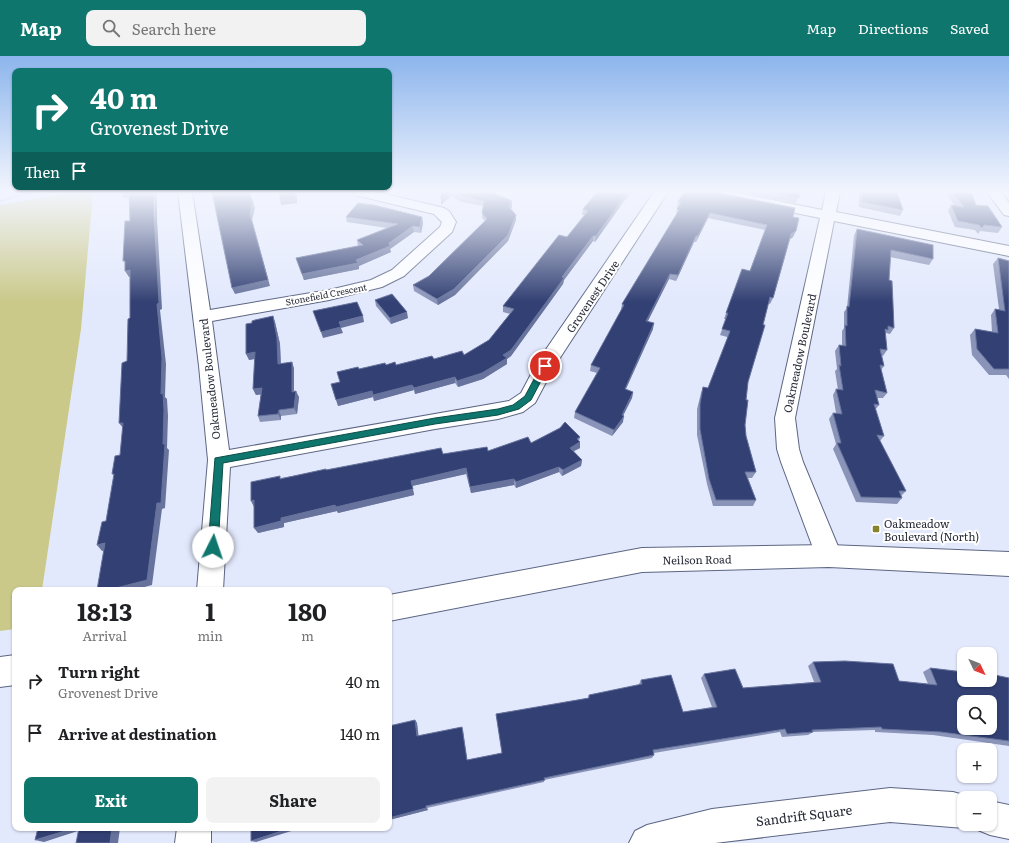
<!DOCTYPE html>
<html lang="en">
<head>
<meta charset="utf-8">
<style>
	body { margin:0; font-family:Literata,serif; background:#f2f2f2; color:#202124; height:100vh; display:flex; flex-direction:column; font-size:15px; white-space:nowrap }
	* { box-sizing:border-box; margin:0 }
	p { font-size:13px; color:#757577 }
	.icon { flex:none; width:22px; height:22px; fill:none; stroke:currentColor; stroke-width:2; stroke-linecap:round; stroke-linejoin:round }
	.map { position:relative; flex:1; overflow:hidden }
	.drawer { position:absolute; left:12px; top:531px; width:380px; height:244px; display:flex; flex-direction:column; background:#fff; border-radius:8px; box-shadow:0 1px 3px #0004 }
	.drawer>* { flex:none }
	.hud { position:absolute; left:12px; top:12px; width:380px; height:122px; border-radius:8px; box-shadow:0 1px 3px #0004; background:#0f766e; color:#fff; overflow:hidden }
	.needle { width:26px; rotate:133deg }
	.controls { position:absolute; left:957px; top:591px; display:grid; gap:8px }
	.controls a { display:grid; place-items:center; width:40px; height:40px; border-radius:8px; background:#fff; box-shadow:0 1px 3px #0004; font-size:20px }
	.pin { position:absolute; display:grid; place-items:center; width:34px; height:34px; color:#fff; margin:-17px; border:2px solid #fff; border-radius:50%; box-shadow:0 1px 4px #0007 }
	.me { position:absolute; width:44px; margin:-22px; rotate:4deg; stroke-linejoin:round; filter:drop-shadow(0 0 3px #0008) }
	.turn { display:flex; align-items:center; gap:14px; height:84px; padding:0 12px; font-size:18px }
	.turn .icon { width:52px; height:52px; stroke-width:2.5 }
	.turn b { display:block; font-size:28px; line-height:34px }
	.then { display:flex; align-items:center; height:38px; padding:0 12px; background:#0003; gap:8px; font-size:15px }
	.eta { display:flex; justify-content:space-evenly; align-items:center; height:68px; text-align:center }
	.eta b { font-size:24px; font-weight:700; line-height:28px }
	.cta { display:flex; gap:8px; margin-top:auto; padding:8px 12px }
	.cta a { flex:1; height:46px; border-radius:8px; background:#0f766e; color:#fff; font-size:16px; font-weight:700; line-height:46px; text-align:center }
	.cta a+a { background:#f2f2f2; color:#202124 }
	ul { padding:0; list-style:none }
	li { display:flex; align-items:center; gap:12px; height:52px; padding:0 12px }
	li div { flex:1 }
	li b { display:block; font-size:15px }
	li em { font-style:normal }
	header { display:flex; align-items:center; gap:24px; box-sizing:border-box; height:56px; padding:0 20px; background:#0f766e; color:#fff }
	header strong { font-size:19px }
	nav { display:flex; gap:22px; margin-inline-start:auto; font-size:14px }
	.search { width:280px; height:36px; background:#f2f2f2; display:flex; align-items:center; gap:10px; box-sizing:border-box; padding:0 14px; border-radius:8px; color:#757577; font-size:15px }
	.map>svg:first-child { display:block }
	.green { fill:#cac98a }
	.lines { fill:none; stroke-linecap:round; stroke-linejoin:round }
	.minor-casing { stroke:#5c6682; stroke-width:2 }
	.major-casing { stroke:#5c6682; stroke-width:2 }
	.path { stroke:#9297a8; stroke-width:1.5; stroke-dasharray:2.5 1.5; stroke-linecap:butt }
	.minor { fill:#fff; fill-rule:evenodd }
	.major { fill:#fff; fill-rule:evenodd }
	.wall { fill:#8a94b8 }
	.shaded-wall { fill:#67739c }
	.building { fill:#324073; stroke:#67739c; fill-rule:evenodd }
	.route { fill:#0f766e; stroke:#0a4d48 }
	.poi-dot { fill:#86832c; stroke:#fff; stroke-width:1.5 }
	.labels { text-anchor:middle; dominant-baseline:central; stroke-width:4; stroke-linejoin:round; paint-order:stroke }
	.far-street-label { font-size:9px; fill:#272b37; stroke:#fff }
	.street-label { font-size:11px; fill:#272b37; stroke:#fff }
	.poi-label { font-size:11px; fill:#272b37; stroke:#fff; text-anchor:start }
	.near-street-label { font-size:13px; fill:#272b37; stroke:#fff }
</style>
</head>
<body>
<header>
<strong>Map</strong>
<div class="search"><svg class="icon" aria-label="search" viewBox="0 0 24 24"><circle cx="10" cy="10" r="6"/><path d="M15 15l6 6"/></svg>Search here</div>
<nav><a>Map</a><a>Directions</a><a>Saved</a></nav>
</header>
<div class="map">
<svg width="1009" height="787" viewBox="0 0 1009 787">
	<rect width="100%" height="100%" fill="#e3e9fd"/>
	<path class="green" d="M74,136H93L81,273L42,534H15V573L0,575V149Z"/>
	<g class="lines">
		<defs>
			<path id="minor" d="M178,136H192L210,254L329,234L371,224L392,214L440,171L442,166L434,158L355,139L353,136H377L444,152L449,155L456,166L452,176L404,220L382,231L329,244L212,265L229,394L509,345L521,337L538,305L654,136H668L554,311L535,347L523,356L498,363L435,373L230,411L223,534H197L208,404L199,310Z
				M705,136H733L822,154L826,136H840L836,156L1009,190V200L834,165L795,362L799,393L803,406L842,500L838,508L829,511L820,508L816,500L781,406L777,393L775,362L820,162L712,140Z
				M987,136H1001L1009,147V160L1004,159Z
				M890,732L953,736L974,742H964V768H974L964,772L890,766L715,787H629L635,775L647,769L712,753Z
				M990,745L1009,749V783L990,779L978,774L975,768H990Z
				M177,772H211V787H175Z"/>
			<path id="major" d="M829,489L1009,496V520L829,511L642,516L389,565V539L642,492Z
				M15,599V629L0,631V601Z"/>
		</defs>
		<use href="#minor" class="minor-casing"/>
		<use href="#major" class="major-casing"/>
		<path class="path" d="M0,145L32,136"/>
		<use href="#minor" class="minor"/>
		<use href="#major" class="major"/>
	</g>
	<path class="wall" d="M421,136H429L427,138Z
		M441,136H492L512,151L511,153L516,159V164L508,185L455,239L438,249L414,235L413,229L429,220L485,165L482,162V157L483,150L462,146L451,140L441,149Z
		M597,136H634L632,138H631L624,145L595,186L593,185L564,224L563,228L511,300L507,303V308L483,323L458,331L455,327L415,338L414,334L374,345L373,341L338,350L340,326L359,313L386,309H396L464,299L489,284L510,258L503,256V250L567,181L584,159H582L583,153Z
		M741,136H800L796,147Z
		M859,136H897L903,154L900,160L859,151Z
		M945,136H971L976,149L1002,171L998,177L980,175L978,178L975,174L955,171L948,155L951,149L955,150Z
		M678,146L793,161V181L790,183L773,242L770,248L768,247L748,326L746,344L745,369L746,380L756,416L752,422H748L756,444L753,450H713L707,428L697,379V353L701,337L703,331L708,332L727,284V281L720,279L726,263H724L742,213L750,215L765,174L708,162L696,186H694L676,225L669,223L647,265L653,273L626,333L633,336L632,342L623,359V366L612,380L574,362L575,356L597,317L590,315L591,309L621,254L622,248L676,159Z
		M346,161H422L423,167L421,177L414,176L390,193L391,196L359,210V213L304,224L296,202L358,190L357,184L387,172L347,166Z
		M857,173L933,203L929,209L890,201L889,224L894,272L890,278L886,277L885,279L887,294L883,300H882L884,310L881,314L887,337L883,342H877L879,349L875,354L884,380L880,385L906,435L901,440L902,442L897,448L856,446L833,393L836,388L829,363L833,357H836L833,339L836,333L838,334L835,315L837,313L835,295L839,289L842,290V275L844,272V256L847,252L854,179Z
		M998,202L1009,205V323L1006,319H989L972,299L970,279L975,273L992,276L991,259L995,253H999L993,208Z
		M375,244L408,262L391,268L376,250Z
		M273,260L275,266L280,288L281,308L294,312V335L299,341L297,358L281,360V364L260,366L258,360L261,338L256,339L253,333L255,303L249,304L252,267Z
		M580,381L579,385L580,386V392L574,395L582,404L581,410L562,420L559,416L516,432L514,429L471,437L466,418L412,430L414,439L338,457L337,455L284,467V471L258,477L281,422L327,414L443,398L488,395L531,387Z
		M813,606L899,625L928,628L923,616L930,612L1009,622V690L933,679L875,676V674L813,676L808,679L782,681L780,676L654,697V699L652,702L544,724V726L427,752L428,754L389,764L415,664L417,667L418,680L463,674L467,704L502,697L496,658L588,642L589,639L639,629V628L641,624L683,656L712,651L701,622L704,618L743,632L814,626L808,610Z"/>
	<path class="shaded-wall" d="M125,136H129L132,141L124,142L121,137Z
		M154,136H157V163L162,253L160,254L166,308L165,341L167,343L168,360L167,392L169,394L165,452L162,453L152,529L133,534H108L163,388L161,338L157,248Z
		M295,136H297V147L281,149L280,144Z
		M449,136H451V140L441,149V143Z
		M628,136H631V138L624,145L595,186L596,180Z
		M512,145V151L509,156V151Z
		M253,146L255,152L252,164L270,230L235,238L232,232Z
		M710,157L708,162L696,186L698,180Z
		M516,159V164L508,185L455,239L438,249L437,243Z
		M422,161L423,167L421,177L420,171Z
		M413,170L414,176L390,193L391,196L359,210V213L304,224L302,218L356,204L389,187Z
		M796,175L793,181L789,184L791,178Z
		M593,180V185L564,224L563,228L511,300L507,303V308L483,323L458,331L457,325L503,299Z
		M696,180L694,186L676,225L678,219Z
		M130,214L133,220L129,221L125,215Z
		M670,218L669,223L645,271L646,265Z
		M407,256L408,262L391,268L390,262Z
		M273,260L275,266L280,288L281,314L278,308Z
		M363,260L364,266L341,272L343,277L323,282L321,276L339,266Z
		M654,267L653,273L623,339L625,333Z
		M255,296L258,302L249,304L246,298Z
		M292,306L294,312V342L292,336Z
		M455,321V327L415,338L414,332Z
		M412,329L414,334L374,345L373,339Z
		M262,332L265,338L256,339L253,333Z
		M296,335L299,341L297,358L294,352Z
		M372,335L373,341L338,350L336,344Z
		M633,336L632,342L621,364L624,360L623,366L612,380L614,374L622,359Z
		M279,354L281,360V364L278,358Z
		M119,367H123L124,373Z
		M580,386V392L570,397V392Z
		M582,404L581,410L562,420L563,414Z
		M559,411V416L516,432V426Z
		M466,412V418L412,430L411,425Z
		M514,423V429L471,437L470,431Z
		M413,433L414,439L338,457L337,455L284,467V471L258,477L254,472L281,462L335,449Z
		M254,444V451L251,445Z
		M105,487L111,493L102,495L97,489Z
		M415,664L417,667L419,683L417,680Z
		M426,750L428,754L389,764V762Z
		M75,772H87L44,786L35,784Z
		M112,772H120L118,787H110Z
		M291,772H301L256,786L251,785Z
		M313,772H324L317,774Z"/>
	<path class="building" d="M129,136H154V158L159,247L157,248L162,302L161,338L163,337L164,354L163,388H165L161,447H157L147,524L108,534H97L105,487L97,489L102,466L106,465L114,418H112L115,400L120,399L123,367H119L122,307L127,305L128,263L130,262V214L125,215V205H123L125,165H130Z
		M212,136H249L253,146L250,158L268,224L232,232Z
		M280,136H295V142L280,144Z
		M441,136H449L441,143Z
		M454,136H492L512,145L509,151L516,159L508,179L454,233L437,243L413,229L429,220L487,163L482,157L484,145L462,140Z
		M597,136H628L596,180H593L562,221L564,222L511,294L503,299L507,302L482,317L457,325L455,321L414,332L412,329L373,339L372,335L336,344L331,328L340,326L337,316L358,311L359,313L385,307L386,309L395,306L396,309L432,300L434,303L462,295L464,299L489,284L514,253L503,250L559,179L567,181L588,155L583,153Z
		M684,136H714L795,152L793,161L799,162L796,175L791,178L773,242L770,241L763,269H765L748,326L746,344H748L745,369L746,380L756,416H745L756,444H716L709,423L700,373V348L703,331L708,332L729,278L730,275L722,273L728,257H726L742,213L750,215L767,169L710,157L698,180H696L678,219L670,218L646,265L654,267L625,333L633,336L622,359L624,360L614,374L575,356L600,312L591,309L624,249L622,248L679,154L677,153L681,146H678Z
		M770,136H800L799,142Z
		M862,136H897L903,154L862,146Z
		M952,136H971L976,149L988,150L1002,171L984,169L982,172L979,169L958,165L951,149L964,151Z
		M358,147L374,149L422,161L420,171L413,170L389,187L390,190L356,204L358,207L302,218L296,202L363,189L357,184L398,168L346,161Z
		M857,173L933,189V203L891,194L889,224L892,225L894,272L888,270V274L885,273L887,294L880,293L884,310L880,309L887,337L875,334L879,349L874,348L884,380L877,379L906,435H899L902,442L861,441L837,387H841L833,357L842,358L836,333L843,334L839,309L841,310L839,289L846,290L845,269L847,270V250L849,251Z
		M998,202L1009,205V313H994L977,293L975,273L998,277L995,253L1005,255Z
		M392,238L407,256L390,262L375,244Z
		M357,246L363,260L339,266L341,271L321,276L313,255Z
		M273,260L277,282L278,308L292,306V336L296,335L294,352L279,354L278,358L258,360L262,332L253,333L255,296L246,298V268L252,267V265L255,264Z
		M565,366L580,381L577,383L580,386L570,392L582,404L563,414L559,411L516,426L514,423L470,431L466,412L411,425L413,433L336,451L335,449L281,462V465L254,472V444L251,445V426L280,420V423L326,413V414L441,392L443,398L487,391L488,395L528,381L531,387L560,372Z
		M845,605L893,608L899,625L937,629L930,612L964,616V624H990V618L1009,622V685L941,676L882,673L881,671L812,674L813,676L787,678L785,673L653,694L654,699L544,722L545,724L426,750V752L389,762V670L415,664L417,680L462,671L467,704L502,697L496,658L589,642V639L642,628L641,624L671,619L683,656L717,651L704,618L735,613L743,632L821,626L813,606ZM964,646H990V672H964Z
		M38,772H75L35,784Z
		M79,772H112L110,787H76Z
		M251,772H291L251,785Z"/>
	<linearGradient id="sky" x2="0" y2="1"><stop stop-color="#8cb5ec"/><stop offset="0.55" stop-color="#f2f5fe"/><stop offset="1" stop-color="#f2f5fe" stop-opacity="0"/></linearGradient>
	<rect width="1009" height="246" fill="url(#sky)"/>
	<path class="route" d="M545,307L549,310L531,344L519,353L498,359L435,368L223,407L218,491L217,494H209L208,491L215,402L435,362L498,353L513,349L525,340L541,310Z"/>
	<rect class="poi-dot" x="872" y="469" width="8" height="8" rx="2"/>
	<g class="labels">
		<g class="far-street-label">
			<text transform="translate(326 238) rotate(-11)">Stonefield Crescent</text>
		</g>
		<g class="street-label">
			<text transform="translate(592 240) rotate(-56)">Grovenest Drive</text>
			<text transform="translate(799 297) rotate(-78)">Oakmeadow Boulevard</text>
			<text transform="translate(209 323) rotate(-96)">Oakmeadow Boulevard</text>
			<text transform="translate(697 503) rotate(-1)">Neilson Road</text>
		</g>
		<g class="poi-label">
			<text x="884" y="467">Oakmeadow<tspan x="884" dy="13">Boulevard (North)</tspan></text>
		</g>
		<g class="near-street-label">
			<text transform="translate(804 759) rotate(-7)">Sandrift Square</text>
		</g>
	</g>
</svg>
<div class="controls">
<a><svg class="needle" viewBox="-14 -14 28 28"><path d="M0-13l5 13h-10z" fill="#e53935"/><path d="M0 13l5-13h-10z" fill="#757577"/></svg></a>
<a><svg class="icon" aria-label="search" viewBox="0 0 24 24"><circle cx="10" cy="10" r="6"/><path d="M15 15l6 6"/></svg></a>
<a>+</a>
<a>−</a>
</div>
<div class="pin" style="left:545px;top:310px;background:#d93025"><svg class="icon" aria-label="arrive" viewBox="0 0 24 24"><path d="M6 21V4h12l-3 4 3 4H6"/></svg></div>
<svg class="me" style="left:213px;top:491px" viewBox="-20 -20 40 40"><circle r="19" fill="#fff"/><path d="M0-13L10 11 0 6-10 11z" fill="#0f766e"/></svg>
<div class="hud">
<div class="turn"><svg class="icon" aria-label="right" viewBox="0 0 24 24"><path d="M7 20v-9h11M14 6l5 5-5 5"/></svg><div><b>40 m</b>Grovenest Drive</div></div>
<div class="then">Then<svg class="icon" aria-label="arrive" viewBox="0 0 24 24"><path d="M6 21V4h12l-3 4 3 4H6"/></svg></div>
</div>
<section class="drawer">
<div class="eta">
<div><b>18:13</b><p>Arrival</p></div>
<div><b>1</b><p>min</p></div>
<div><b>180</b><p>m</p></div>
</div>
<ul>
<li><svg class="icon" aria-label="right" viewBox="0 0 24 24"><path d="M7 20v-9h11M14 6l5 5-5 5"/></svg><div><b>Turn right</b><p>Grovenest Drive</p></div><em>40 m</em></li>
<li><svg class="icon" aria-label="arrive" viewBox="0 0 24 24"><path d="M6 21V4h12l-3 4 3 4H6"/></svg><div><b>Arrive at destination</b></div><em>140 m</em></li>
</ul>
<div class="cta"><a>Exit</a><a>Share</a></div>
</section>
</div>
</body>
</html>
